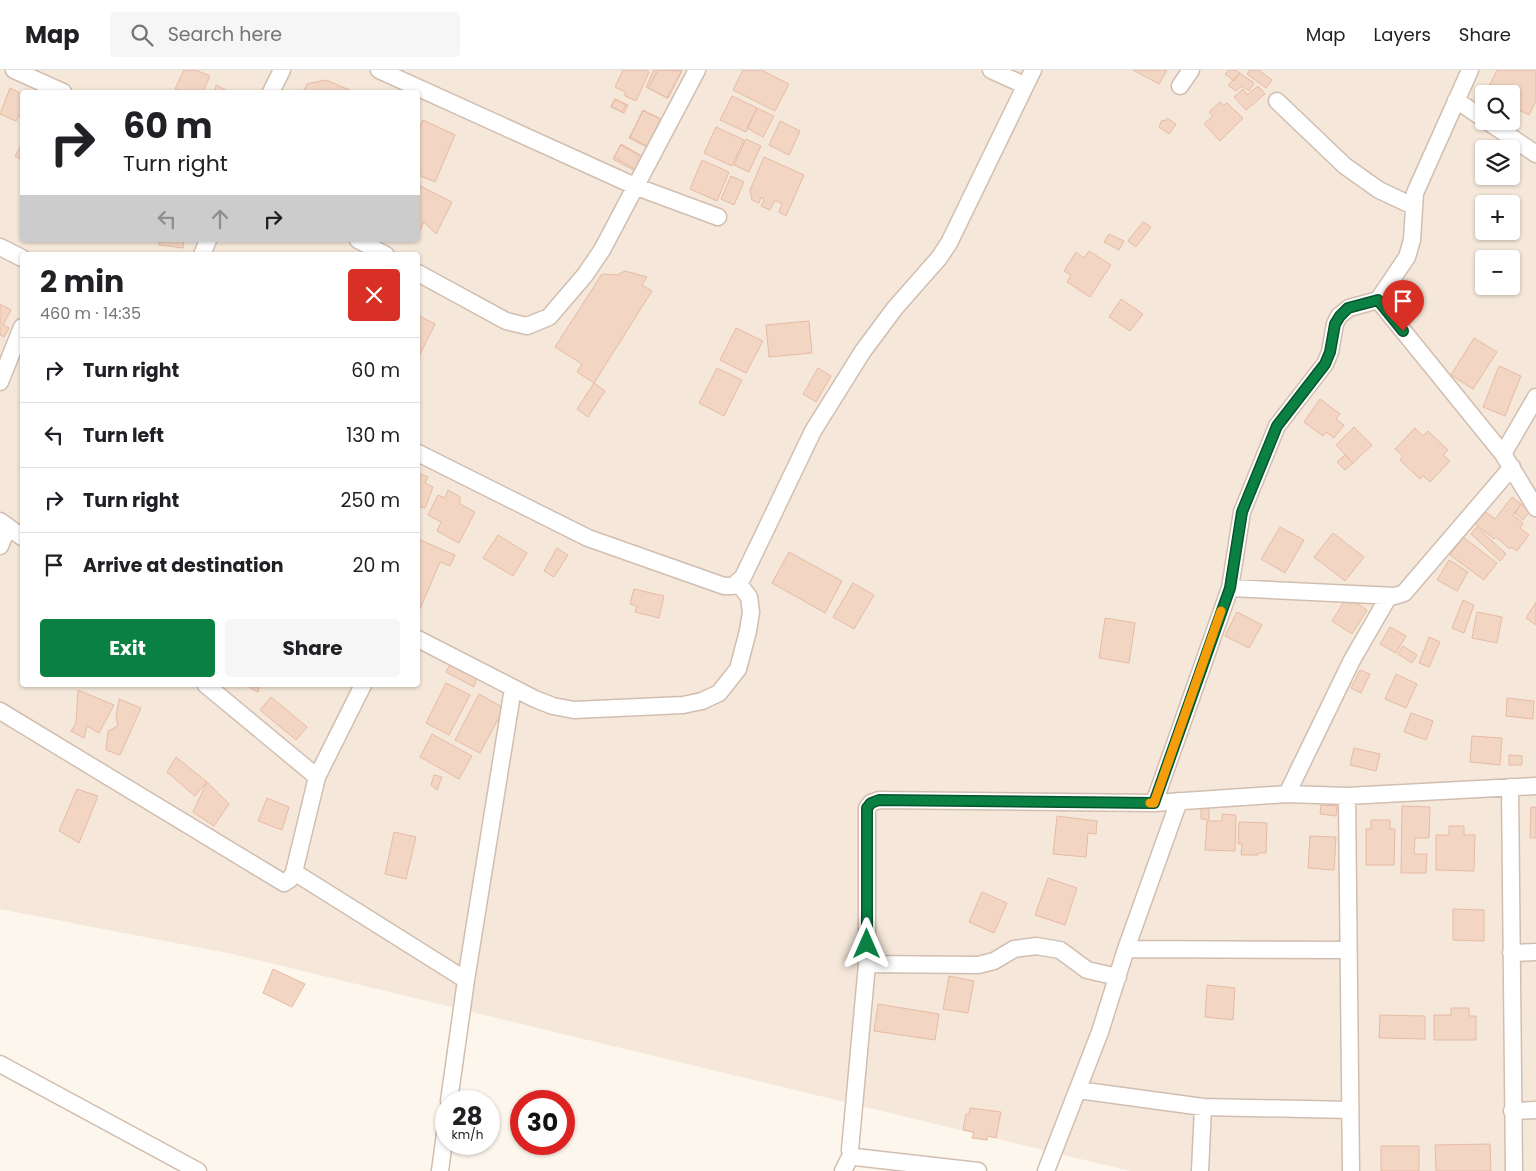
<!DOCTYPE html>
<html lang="en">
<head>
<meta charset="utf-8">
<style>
	body { margin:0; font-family:Poppins,sans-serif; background:#f6f6f6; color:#202124; height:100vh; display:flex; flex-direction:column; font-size:19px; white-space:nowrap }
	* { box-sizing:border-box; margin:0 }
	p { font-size:16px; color:#757577 }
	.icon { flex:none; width:28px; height:28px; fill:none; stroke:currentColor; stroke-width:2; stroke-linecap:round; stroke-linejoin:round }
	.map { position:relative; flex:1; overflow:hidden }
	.side { position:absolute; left:20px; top:182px; width:400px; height:435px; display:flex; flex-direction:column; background:#fff; border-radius:5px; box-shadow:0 1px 4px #0004 }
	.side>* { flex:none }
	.banner { position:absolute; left:20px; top:20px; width:400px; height:152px; border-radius:5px; box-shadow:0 1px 4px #0004; background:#fff; color:#202124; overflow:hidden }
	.fabs { position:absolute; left:1475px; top:15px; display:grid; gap:10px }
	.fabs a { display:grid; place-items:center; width:45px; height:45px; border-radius:5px; background:#fff; box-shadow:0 1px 4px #0004; font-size:25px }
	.speed { position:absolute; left:435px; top:1020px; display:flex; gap:10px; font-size:25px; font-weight:700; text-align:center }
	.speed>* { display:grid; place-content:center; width:65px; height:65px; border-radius:50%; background:#fff; box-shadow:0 1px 4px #0004; line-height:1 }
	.speed small { font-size:12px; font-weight:400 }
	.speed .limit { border:8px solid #d22; background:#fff; color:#111 }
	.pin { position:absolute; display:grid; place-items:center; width:42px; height:42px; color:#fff; margin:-51px -21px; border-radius:50% 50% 50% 0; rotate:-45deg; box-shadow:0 0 5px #0007 }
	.pin .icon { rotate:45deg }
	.me { position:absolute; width:55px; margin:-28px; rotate:0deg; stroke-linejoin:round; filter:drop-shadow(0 0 4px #0008) }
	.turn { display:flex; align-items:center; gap:18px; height:105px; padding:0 20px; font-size:22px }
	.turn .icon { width:65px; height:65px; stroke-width:2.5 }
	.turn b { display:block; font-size:35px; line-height:42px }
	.lanes { display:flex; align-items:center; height:48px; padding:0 20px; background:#0003; justify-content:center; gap:25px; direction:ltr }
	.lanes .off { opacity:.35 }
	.round { display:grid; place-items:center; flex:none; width:52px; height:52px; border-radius:5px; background:#f6f6f6 }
	.overview { display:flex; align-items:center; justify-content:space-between; height:85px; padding:0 20px }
	h1 { font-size:30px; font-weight:700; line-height:38px }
	.cta { display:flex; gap:10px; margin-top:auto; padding:10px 20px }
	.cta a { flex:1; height:58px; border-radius:5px; background:#0b8043; color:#fff; font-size:20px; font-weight:700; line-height:58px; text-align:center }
	.cta a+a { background:#f6f6f6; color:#202124 }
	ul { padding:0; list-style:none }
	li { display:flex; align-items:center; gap:15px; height:65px; padding:0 20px; border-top:1px solid #e0e0e0 }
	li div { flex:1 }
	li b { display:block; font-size:19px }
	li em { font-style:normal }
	header { display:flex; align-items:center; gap:30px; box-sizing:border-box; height:70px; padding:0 25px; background:#fff; border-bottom:1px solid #e0e0e0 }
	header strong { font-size:24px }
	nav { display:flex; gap:28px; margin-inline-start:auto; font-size:18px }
	.search { width:350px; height:45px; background:#f6f6f6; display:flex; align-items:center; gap:12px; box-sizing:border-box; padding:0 18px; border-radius:5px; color:#757577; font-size:19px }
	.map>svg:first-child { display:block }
	.residential { fill:#f5e8da; fill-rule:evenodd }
	.building { fill:#f3d5c3; stroke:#e6bba3 }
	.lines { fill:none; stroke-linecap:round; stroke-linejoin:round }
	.minor-casing { stroke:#d1beb0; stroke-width:19 }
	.minor { stroke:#fff; stroke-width:16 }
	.route-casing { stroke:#07532c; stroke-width:12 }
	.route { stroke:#0b8043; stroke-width:9 }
	.slow { stroke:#f59e0b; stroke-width:9 }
</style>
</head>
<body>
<header>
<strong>Map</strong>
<div class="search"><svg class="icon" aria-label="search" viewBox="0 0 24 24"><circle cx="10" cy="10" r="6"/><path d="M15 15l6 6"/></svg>Search here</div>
<nav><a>Map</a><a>Layers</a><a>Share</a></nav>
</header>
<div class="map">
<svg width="1536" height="1101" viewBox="0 0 1536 1101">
	<rect width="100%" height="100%" fill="#fdf6ec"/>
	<path class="residential" d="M0,0H1536V1101H1130L232,884L0,839ZM22,22H418V170H22ZM1484,24H1511V51H1484ZM1484,79H1511V106H1484ZM1484,134H1511V161H1484ZM22,185H418V615H22ZM1484,189H1511V216H1484Z"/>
	<path class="building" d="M184,0H196L210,6L203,22H183L175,19Z
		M623,0H645L649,2L636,31L625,26V22L615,17Z
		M654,0H682L668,28L646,17Z
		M658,0L682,1L667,28L648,18Z
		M743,0H761L789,14L775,41L733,20Z
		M1133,0H1167L1159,14Z
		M1229,0H1235L1240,3L1234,11L1225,4Z
		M1250,0H1259L1272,10L1266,18L1247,4Z
		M1497,0H1536V31L1529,45L1511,36V24H1485Z
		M1240,3L1254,13L1249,21L1242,16L1236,21L1228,15Z
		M326,10L354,22H303L307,14Z
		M216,15L230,22H215Z
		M1258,16L1265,24L1246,40L1234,27L1243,19L1247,25Z
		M10,18L22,24V44L21,43L16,51L0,44Z
		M732,26L757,38L746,62L720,50Z
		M615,29L626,35L622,42L611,36Z
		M615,29L628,35L624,43L611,37Z
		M1220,32L1223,36L1227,33L1243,48L1220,71L1204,54L1213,46L1209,42Z
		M757,38L774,46L763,67L747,58Z
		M643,40L661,49L647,76L630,67Z
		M643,41L661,49L647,77L629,68Z
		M1167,48L1176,54L1169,64L1159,57L1162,50L1165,51Z
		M423,50L455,65L435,112L418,105V62Z
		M780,51L800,61L789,85L769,75Z
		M716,57L744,70L732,96L704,83Z
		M746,69L761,76L749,102L734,95Z
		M22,74V90L15,86Z
		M621,74L647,89L639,103L613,89Z
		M621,75L647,90L640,102L614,87Z
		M764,87L804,105L786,146L779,142L782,134L775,130L770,140L761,136L764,130L761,127L759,133L752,130L750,120Z
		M702,90L729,102L717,131L690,119Z
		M731,106L744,112L734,135L721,129Z
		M418,115L452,132L436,164L424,152L418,164Z
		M1143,152L1151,157L1136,177L1128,171Z
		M1109,164L1124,171L1119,180L1104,172Z
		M159,170H184L183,178L159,175Z
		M1089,181L1111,195L1090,227L1067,212L1071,205L1064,201L1076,182L1084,188Z
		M625,201L647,207L642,215L652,221L594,313L577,302L582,294L555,277L602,204L617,205Z
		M1121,229L1143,244L1130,261L1109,247Z
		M0,234L11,240L3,255L9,258L4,267L0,265Z
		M418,245L435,254L418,288Z
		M809,251L812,283L769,287L766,255Z
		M736,258L763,271L746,303L720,290Z
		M1474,268L1497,282L1473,319L1451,305Z
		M1499,296L1521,306L1505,346L1483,337Z
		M717,298L742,310L724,346L699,333Z
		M818,298L831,306L816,332L803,324Z
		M594,313L605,321L588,347L577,339Z
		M1320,329L1340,344L1336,349L1344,355L1334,368L1326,362L1323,366L1304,352Z
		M1354,357L1372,375L1353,393L1336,375Z
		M1415,358L1423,366L1428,361L1448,380L1443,385L1450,391L1430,412L1423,406L1420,409L1400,390L1403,386L1395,379Z
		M1345,385L1353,393L1345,400L1337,392Z
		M418,403L428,407L425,413L433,417L425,438L418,436V438Z
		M448,420L460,427V434L475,442L459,473L437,461L441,452L428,445L438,425L445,428Z
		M1512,427L1521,434L1513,445L1523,453L1520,458L1529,465L1517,481L1511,477L1510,479L1496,467L1494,469L1474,453L1483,440L1495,449Z
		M1521,434L1530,441L1523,450L1515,443Z
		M1280,457L1304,470L1285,503L1261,489Z
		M1477,457L1506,484L1500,491L1471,464Z
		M1333,463L1364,487L1345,511L1314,487Z
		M498,465L527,483L513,506L483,488Z
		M1463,467L1497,493L1484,510L1450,485Z
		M418,469L455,485L450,496L440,492L420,539L418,538Z
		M557,478L568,485L554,507L544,501Z
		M789,482L842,511L825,543L772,513Z
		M1449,490L1468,502L1457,521L1437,510Z
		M853,513L874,525L854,559L833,547Z
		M634,519L664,526L659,548L635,542L637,536L630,534Z
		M1347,527L1367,540L1352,564L1332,551Z
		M1463,530L1474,535L1464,563L1452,558Z
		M1536,532V555L1526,548Z
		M1237,542L1262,555L1249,578L1225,566Z
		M1477,542L1502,547L1497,573L1472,568Z
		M1105,548L1135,553L1129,593L1099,588Z
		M1390,557L1406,566L1396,583L1380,574Z
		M1429,567L1440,572L1429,597L1419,593Z
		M1403,576L1417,585L1412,593L1398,584Z
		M451,592L477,606L474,617L446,602Z
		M1360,600L1370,604L1361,623L1351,618Z
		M1396,604L1417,614L1406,638L1385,629Z
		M446,613L470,625L449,665L426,653Z
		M245,615H259L258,622Z
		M78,620L114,635L99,663L87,656L84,668L71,661L76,653Z
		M479,624L504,638L480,683L455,670Z
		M271,627L307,657L296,670L260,640Z
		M1507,628L1534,631L1533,649L1506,646Z
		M119,629L141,638L120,685L106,680L108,661L118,656L116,647Z
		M1411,643L1433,651L1426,670L1404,662Z
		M432,664L472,686L459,709L420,687Z
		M1472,666L1502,668L1500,695L1470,692Z
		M1354,678L1380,684L1376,701L1350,695Z
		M1509,685L1522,686V695H1509Z
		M176,687L207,712L195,726L167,702Z
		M434,705L442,707L437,720L431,715Z
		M207,712L229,734L214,756L193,742Z
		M77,719L98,726L79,773L59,761Z
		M267,728L289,737L282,760L258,751Z
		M1201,734L1209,735V750L1201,749Z
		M1321,735L1337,736L1336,746L1320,744Z
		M1402,736L1430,737L1429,768H1415L1414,784H1427L1426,803H1401Z
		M1531,737H1536V768H1530Z
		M1222,744L1236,745L1235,781L1205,780L1207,751H1222Z
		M1057,746L1097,751L1096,764L1088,763L1086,787L1053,784Z
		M1371,750H1390V759H1395L1394,795H1366V759H1371Z
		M1239,752L1267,753L1266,783H1258V785H1241L1242,774H1238Z
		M1449,756H1464V765H1475L1474,801L1436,800V765H1449Z
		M394,762L416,767L406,809L385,804Z
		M1310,766L1336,767L1334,800L1308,798Z
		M1048,808L1077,818L1065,855L1035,845Z
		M982,822L1007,833L994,863L969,852Z
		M1453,839L1484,840V871L1453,870Z
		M273,899L305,914L292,937L263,923Z
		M949,906L974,911L968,943L943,939Z
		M1207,915L1235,918L1233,950L1205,947Z
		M878,934L939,944L935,970L874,961Z
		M1451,938H1469V946H1476V970H1434V945H1451Z
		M1380,945L1425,946V969L1379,968Z
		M970,1038L1001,1042L996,1068L988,1066L987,1070L972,1068L974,1062L963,1060L966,1044H969Z
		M1490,1074L1491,1101H1436L1435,1075Z
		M1381,1076H1419V1101H1381Z"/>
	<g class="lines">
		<defs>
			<path id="minor" d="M14,0L63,22
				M379,0L637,117L718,147
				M991,0L1024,15
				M1180,16L1191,0
				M271,22L282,0
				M1456,30L1484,49
				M1277,31L1345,96L1379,120L1413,136
				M1487,51L1536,84
				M358,170L386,185
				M0,177L22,188
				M202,185L208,170
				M418,203L506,251L527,256L549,247L585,205L602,180L697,0
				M1378,230L1503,384L1536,438
				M0,312L22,257
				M418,383L588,468L724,516H733L743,507L813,361L863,281L895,238L939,188L949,173L1033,0
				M1503,384L1536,327
				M0,451L22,467
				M0,476L8,457
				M1230,518L1395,526L1404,523L1512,397
				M418,569L535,629L553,636L574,640L683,635L702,631L719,623L738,599L748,561L751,542L749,527L738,513
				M206,615L317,707
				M0,641L284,813L290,809L294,802L317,707L363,615
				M1510,717L1514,1101
				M1287,724L1352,590L1389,526
				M1347,726L1351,1101
				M1154,733L1230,518L1242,442L1277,356L1325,294L1330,282L1335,254L1339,246L1349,238L1378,230L1407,187L1412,170L1415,123L1470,0
				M294,802L466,910
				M1126,879L1348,880
				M1511,883L1536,882
				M867,894L978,895L994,891L1014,879L1036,876L1060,880L1087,900L1118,907
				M0,994L198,1101
				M1078,1020L1203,1037L1350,1040
				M449,1031L466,910L513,618
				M1512,1041L1536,1040
				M851,1085L855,1087L978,1101
				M440,1101L446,1056
				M843,1101L851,1085L850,1080L867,894V738L871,733L879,730L1154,733L1287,724L1347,726L1536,716
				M1046,1101L1100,962L1126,879L1179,731
				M1200,1101L1203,1037"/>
		</defs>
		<use href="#minor" class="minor-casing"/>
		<use href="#minor" class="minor"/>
	</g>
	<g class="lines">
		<defs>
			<path id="route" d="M867,874V738L871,733L879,730L1154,733L1230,518L1242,442L1277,356L1325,294L1330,282L1335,254L1340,246L1348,238L1378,230L1403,261"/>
		</defs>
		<use href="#route" class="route-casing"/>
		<use href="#route" class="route"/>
		<path class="slow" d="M1150,733H1154L1221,541"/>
	</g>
</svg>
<div class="fabs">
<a><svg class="icon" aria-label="search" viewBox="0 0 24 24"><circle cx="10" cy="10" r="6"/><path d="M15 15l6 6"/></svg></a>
<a><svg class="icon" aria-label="layers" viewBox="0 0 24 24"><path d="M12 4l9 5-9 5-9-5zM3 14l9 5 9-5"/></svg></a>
<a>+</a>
<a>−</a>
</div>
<div class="speed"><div>28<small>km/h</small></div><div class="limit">30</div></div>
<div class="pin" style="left:1403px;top:261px;background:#d93025"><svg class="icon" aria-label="arrive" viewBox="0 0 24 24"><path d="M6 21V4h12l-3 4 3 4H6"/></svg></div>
<svg class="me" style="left:867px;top:874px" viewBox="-20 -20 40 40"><path d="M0-17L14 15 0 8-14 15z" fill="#0b8043" stroke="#fff" stroke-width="4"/></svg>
<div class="banner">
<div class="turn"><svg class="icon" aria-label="right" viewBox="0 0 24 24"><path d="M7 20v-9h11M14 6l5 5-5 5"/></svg><div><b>60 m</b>Turn right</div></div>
<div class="lanes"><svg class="icon off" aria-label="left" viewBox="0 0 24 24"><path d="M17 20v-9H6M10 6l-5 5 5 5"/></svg><svg class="icon off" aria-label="ahead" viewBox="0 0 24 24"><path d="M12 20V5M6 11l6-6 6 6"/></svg><svg class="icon" aria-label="right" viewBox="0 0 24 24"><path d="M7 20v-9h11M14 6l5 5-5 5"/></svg></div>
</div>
<section class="side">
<div class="overview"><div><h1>2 min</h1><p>460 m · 14:35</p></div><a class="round" style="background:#d93025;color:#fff"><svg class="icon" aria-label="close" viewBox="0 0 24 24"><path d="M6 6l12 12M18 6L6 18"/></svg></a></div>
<ul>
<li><svg class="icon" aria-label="right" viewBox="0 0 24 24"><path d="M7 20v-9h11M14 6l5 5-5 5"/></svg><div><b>Turn right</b></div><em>60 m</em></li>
<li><svg class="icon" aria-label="left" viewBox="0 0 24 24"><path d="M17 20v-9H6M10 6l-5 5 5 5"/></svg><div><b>Turn left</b></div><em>130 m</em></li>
<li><svg class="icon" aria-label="right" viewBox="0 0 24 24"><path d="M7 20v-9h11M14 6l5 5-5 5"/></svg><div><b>Turn right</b></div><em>250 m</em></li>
<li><svg class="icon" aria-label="arrive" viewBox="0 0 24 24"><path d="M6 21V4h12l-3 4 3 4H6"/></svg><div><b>Arrive at destination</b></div><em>20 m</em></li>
</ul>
<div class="cta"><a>Exit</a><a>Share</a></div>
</section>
</div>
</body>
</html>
